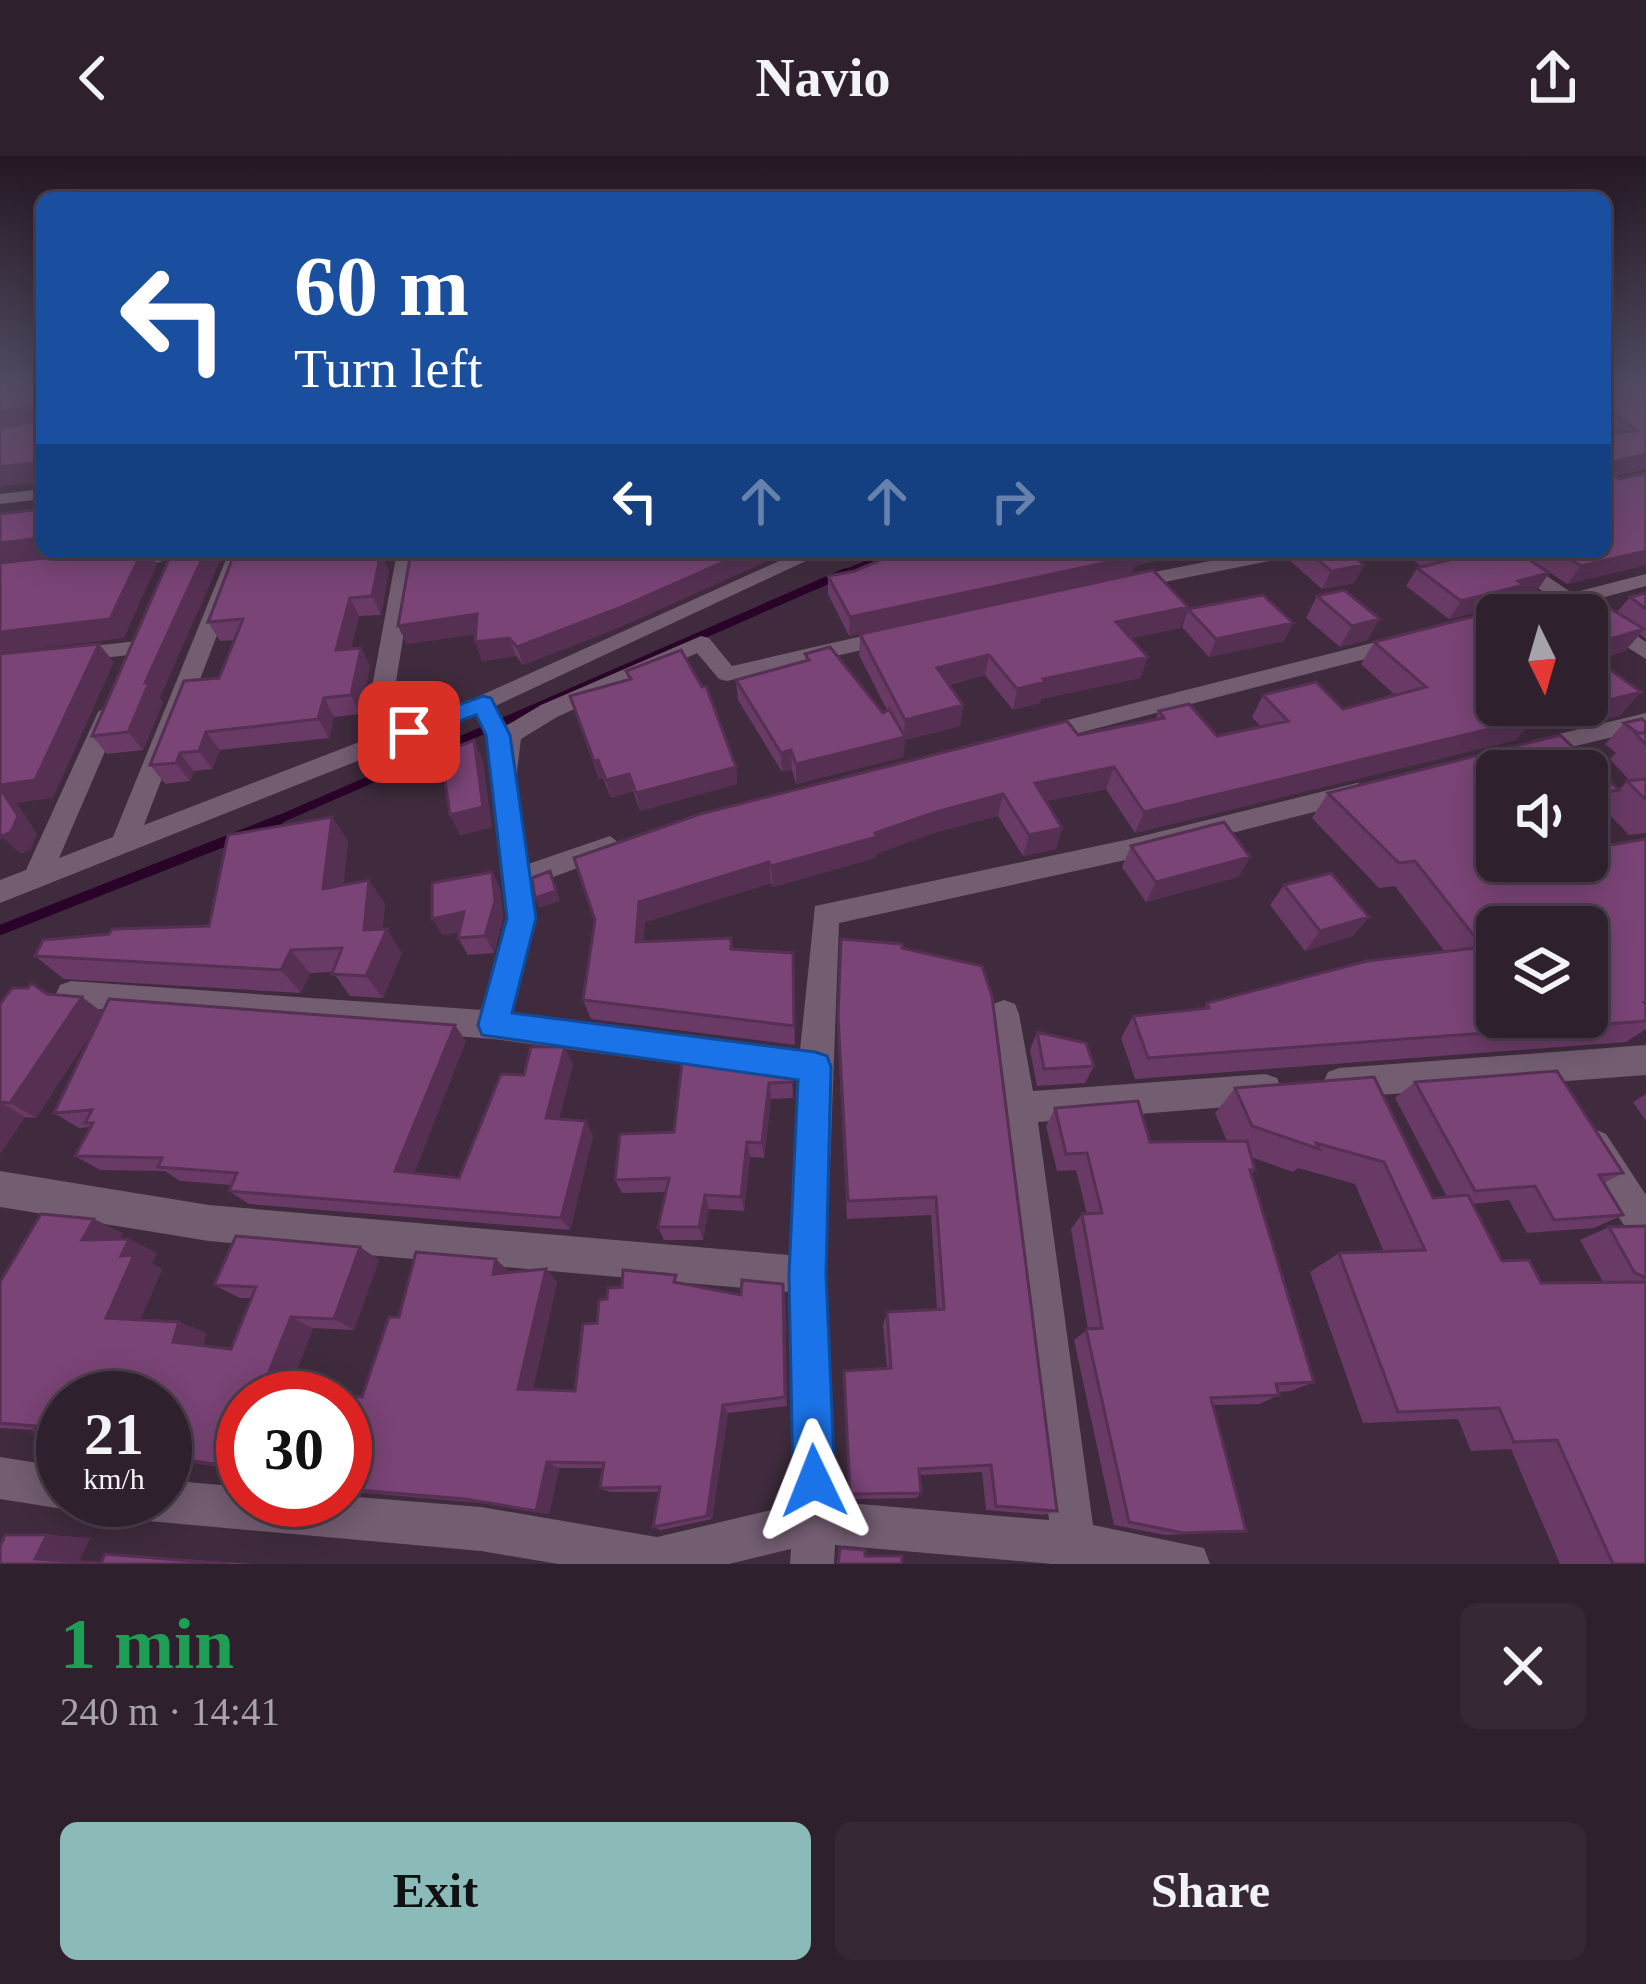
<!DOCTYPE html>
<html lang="en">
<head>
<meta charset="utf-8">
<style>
	body { margin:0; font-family:Georgia,serif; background:#372836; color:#f1f3f6; height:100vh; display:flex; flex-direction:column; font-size:45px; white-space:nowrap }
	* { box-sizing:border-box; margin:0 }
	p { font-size:39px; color:#a7a3aa }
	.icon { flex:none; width:66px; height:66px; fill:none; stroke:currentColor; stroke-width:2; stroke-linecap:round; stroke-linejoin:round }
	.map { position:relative; height:1408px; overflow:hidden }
	.side { display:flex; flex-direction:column; background:#2f202e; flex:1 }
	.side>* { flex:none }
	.top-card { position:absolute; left:36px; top:36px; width:1575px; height:366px; border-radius:18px; box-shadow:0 6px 30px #0003,0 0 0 3px #4a3e4a; background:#1a4fa0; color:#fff; overflow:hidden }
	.needle { width:78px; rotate:175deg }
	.fabs { position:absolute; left:1476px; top:438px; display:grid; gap:24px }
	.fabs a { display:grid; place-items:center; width:132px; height:132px; border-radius:18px; background:#2f202e; box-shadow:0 6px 30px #0003,0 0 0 3px #4a3e4a; font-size:60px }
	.speed { position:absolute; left:36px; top:1215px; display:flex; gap:24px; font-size:60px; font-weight:700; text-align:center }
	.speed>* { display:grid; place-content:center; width:156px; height:156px; border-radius:50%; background:#2f202e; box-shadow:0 6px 30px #0003,0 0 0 3px #4a3e4a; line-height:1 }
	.speed small { font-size:30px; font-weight:400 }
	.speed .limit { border:18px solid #d22; background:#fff; color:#111 }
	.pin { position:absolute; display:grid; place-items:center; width:102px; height:102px; color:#fff; margin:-51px; border-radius:24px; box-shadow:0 6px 18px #0006 }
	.me { position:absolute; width:132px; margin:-66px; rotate:358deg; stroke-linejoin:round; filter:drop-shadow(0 0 9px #0008) }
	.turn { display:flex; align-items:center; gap:42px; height:252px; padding:0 60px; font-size:54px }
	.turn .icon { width:156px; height:156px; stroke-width:2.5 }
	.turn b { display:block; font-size:84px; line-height:102px }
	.lanes { display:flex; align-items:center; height:114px; padding:0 60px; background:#0003; justify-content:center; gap:60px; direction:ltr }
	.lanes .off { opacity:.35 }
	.round { display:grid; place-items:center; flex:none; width:126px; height:126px; border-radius:18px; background:#372836 }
	.overview { display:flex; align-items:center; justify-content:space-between; height:204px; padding:0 60px }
	h1 { font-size:72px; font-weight:800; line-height:90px; color:#1e9e55 }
	.action { display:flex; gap:24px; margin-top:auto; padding:24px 60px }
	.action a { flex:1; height:138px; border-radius:18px; background:#8bbbb9; color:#111; font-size:48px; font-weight:800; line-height:138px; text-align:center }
	.action a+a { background:#372836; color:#f1f3f6 }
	header { display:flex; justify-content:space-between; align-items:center; height:156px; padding:0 60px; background:#2f202e; font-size:54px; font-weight:800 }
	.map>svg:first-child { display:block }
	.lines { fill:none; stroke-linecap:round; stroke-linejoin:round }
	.stream-far2 { stroke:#290328; stroke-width:6 }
	.stream-far1 { stroke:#290328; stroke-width:8 }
	.stream { stroke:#290328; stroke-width:10 }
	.street { fill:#735d71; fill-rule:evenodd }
	.wall { fill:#693a65; fill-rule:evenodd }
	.shaded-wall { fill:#553053 }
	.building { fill:#7a4476; stroke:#553053; stroke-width:3; fill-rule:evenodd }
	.route { fill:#1a73e8; stroke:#114b97; stroke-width:3 }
</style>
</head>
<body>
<header><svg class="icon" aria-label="back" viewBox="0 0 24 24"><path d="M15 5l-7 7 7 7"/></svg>Navio<svg class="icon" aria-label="share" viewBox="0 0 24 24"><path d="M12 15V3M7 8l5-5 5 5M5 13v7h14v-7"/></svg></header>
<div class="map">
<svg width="1646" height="1408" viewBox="0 0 1646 1408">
	<rect width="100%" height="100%" fill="#3f2b3d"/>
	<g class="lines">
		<path class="stream-far2" d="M839,419L894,396"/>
		<path class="stream-far1" d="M271,667L846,416"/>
		<path class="stream" d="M0,774L279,664"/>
		<path class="street" d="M42,333V343L0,348V338Z
			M131,396H187C170,407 122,415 105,404Z
			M229,396H249L144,669L362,585L397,396H417L388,575L475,542L799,396H825L491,552L0,747V724L26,714L98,556L110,548L122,556L59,702L113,681Z
			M1255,396H1294L1284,402L1124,434L1114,428L1124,422Z
			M1488,396H1511L1572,437L1646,418V430L1586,446L1646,486V503L1587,466V459H1577L1565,451L1534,459H1499L1552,442Z
			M893,473L901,475V485L727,525L719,523L697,497L557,561L521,583L516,624L528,708L610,680L623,690L619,697L531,729L536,762L512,857L800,894L815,750L1130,683L1357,627L1366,629L1370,636L1366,643L1357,645L1130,703L839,767L826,1119L836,1346L1049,1364L989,858L993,848L1004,844L1015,848L1019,858L1033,935L1265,918L1277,922L1281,933L1277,944L1265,948L1038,966L1093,1369L1204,1392L1210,1408H1052L835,1389L834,1408H790L791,1393L729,1408H558L481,1395L148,1365L133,1359L127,1344H165V1324L243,1331V1344H345V1340L481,1351L657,1381L793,1349L789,1136L209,1085L0,1051V1015L209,1049L789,1099L798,924L494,883L71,851L60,847L56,838L60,829L71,825L483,854L508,762L489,608L501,573L541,549L701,480L709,482L732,510Z
			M1400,480L1411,487L1408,492L1036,588L1024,580L1036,572Z
			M138,485L146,487V497L0,514V500Z
			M1646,557V573L1534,600L1522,592L1534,584Z
			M1646,889V919L1339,942L1328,938L1323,927L1328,916L1339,912Z
			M1594,973L1606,978L1646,1039V1089L1633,1084L1582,1002L1577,990L1582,978Z
			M0,1301L63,1311V1344L78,1347L63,1353L0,1343Z"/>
	</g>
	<path class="wall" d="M1605,228H1646V313L1615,320L1646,409L1567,428L1519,396H1605Z
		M1293,396H1349L1364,409L1354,427L1322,433L1289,404Z
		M1402,396H1518L1549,417L1536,436L1516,441L1511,448L1449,463L1406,430L1417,412L1422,411Z
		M931,398L1134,410L1132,418L849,480L828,438V420Z
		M389,414L381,459L359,460L351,493L361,492L370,510L360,558L334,561L329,582L220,594L212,613L194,615L190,625L165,628L150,609L219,522L235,484L220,485L208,466Z
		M1646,437V483L1640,478L1625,495L1596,504L1621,559L1579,569L1565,558L1531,566L1516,584L1135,677L1106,633L1046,645L1062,672L1056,693L1023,700L998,660L933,677L876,698L875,702L773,731L771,727L645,766L643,786L731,782L733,793L793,797L795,889L591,863L583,844L595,764L1078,579L1155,564L1159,555L1217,580L1261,571L1252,561L1263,539L1343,553L1395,539L1361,508L1374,486L1510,451L1517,441L1567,456H1617L1630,441ZM1587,459V549H1497Z
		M1317,440L1368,484L1340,491L1306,462Z
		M1188,451L1180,472L1131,482L1148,501L1140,522L1041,543L1040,547L1013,554L985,519L949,529L963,549L960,570L905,584L903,601L796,628L792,614L782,616L738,544L736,524L805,505V498L883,557L887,554L859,499L860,478Z
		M1188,453L1293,467L1284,485L1209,501L1182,471Z
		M398,470H623L523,509L516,500L482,505L476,478L407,488Z
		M626,515L736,611L737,628L640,655L633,635L611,642L603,622L599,623L570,540L628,524Z
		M160,542L163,546L143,594L107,598L92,580Z
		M1642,563L1646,567V677L1629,679L1602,651L1594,659L1587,660V639L1618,634L1587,639V615H1497V705H1587V693L1646,683V873L1626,886L1135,923L1121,882L1133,860L1203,853L1207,847L1367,805L1445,796L1395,730L1379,732L1312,662L1328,637L1560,579L1619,634L1627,625H1630L1610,603L1616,597L1605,588L1624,567ZM1497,771H1587V861H1497Z
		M332,661L348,686L343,729L385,748L382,774L402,797L383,842L350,840L333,816L310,817L301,837L64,823L35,800L209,770Z
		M1131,690L1250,701L1238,721L1146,746L1122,711Z
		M492,716L500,733L503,762L494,797L468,799L458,782L460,776L442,779Z
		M1284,729L1369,761L1353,780L1305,795L1270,749Z
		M841,783L1057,1355L1044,1359L986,1354L982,1316L920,1319L921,1337L916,1342L849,1343L844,1215L887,1212L883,1169L887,1156L937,1153L931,1059L847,1063L838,883Z
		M47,838L82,841L102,856L466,885L414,1017L459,1022L524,919L573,908L559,963L586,965L593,980L570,1074L249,1048L229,1035L232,1029L180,1025L165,1015L100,1014L75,1000L91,971L79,972L54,957L94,873L36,962L25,961L0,998V848Z
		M1037,876L1094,910L1085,927L1037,930L1030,894Z
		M792,912L793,942L771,943L764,1002L750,1001L744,1055L709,1053L703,1084H664L658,1071L666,1036L622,1037L615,1024L674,976Z
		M1374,921L1433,1042L1447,1041L1395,942L1415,926L1623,1017L1604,1027L1623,1059L1594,1072L1527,1077L1509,1044L1472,1048L1502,1105L1541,1127L1603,1126L1580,1084L1609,1071L1646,1070V1408H1560L1511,1293L1471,1295L1458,1263L1363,1267L1310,1116L1339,1097L1384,1096L1355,1028L1298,1012L1293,1016L1251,1001L1255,1014L1251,1019L1314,1226L1291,1235L1279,1236V1239L1259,1248L1213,1249L1246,1375L1165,1379L1114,1369L1074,1184L1088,1173L1071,1073L1082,1058H1087L1076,1014L1057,1015L1046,970L1055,952L1150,986L1227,985L1215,957L1235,932Z
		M1646,938V965L1633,946Z
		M123,1077L120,1083H129L157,1097L152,1108L162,1113L140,1164L179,1166L206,1177L203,1190L231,1193L251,1142H240L214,1129L360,1091L379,1104L354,1174L313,1172L292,1227L302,1231L243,1242V1314L165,1303V1242H63V1282L33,1276L34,1274L0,1272V1126Z
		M496,1103L509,1116L546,1113L557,1126L533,1233L575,1235L597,1167L607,1143L680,1127L741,1139L785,1140L787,1250L728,1257L712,1363L661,1374L653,1371L659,1336H610L600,1332L603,1312H559L549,1358L482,1347L345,1335V1272L362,1241L399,1161Z
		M47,1379L90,1382L79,1405L102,1406L105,1398L254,1408H0Z"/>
	<path class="shaded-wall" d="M30,250L41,268L0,274V255Z
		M1646,298L1645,313L1605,322L1614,306Z
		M42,306V325L0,331V311Z
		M42,382V396H89L0,406V387Z
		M1646,395V409L1567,428L1581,410Z
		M142,396H149L157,408L124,482L0,497V476Z
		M205,396H224L160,542L163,546L143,594L128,576L145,527Z
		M381,396L389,414L381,459L372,440Z
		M746,396H788L623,470L523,509L517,491Z
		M1131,396H1199L1134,410L1132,418L849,480L850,461Z
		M1211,396H1234L1208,402Z
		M1364,409L1354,427L1322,433L1331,415Z
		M1549,417L1536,436L1516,441L1511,448L1449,463L1461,445L1518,425Z
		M350,442L359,460L346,513L336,494Z
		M1188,451L1180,472L1110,487L1116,466Z
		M477,458L483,477L407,488L398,470Z
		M1380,463L1368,484L1340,491L1352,470Z
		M1293,467L1284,485L1209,501L1216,483Z
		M1644,473L1625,495L1587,507V490Z
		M509,482L516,500L482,505L475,486Z
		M99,488L114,506L53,642L17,647L37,678L30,694L21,698L3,682L0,683V629Z
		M361,492L370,510L360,558L351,539Z
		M989,499L985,519L934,532L937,512Z
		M1148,501L1140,522L1041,543L1040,547L1013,554L1017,533L1043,523Z
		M1641,536L1621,559L1579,569L1598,547Z
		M324,542L334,561L329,582L318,563Z
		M963,549L960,570L905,584L903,601L796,628V608L904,581L905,564Z
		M1526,549H1572L1565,558L1531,566L1516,584L1135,677L1144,656Z
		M206,576L220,594L212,613L199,595Z
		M474,584L483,605L492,671L460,680L450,659Z
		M791,594L792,614L782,616L781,597Z
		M180,597L194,615L190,625L176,607Z
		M598,604L603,622L599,623L594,605Z
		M736,611L737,628L640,655L636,637Z
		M1114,611L1106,633L1029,649L1035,627Z
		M629,618L633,635L611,642L606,624Z
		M1003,638L998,660L933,677L876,698L875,702L773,731L771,710L936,656Z
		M332,661L348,686L341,757L323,733Z
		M1062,672L1056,693L1023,700L1029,679Z
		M1250,701L1238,721L1146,746L1156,726Z
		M769,706L771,727L645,766L642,806L636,786L639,746Z
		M550,715L560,745L539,752L535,742Z
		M492,716L500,733L503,762L494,797L485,780Z
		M369,724L385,748L382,785L387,773L402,797L383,842L366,820L364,774Z
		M464,756L473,773L442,779L432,763Z
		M1369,761L1353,780L1305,795L1320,775Z
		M291,794L310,817L301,837L281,814Z
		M82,841L104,858L36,962L10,947Z
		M455,869L466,885L409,1029L395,1015Z
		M565,891L573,908L555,977L546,962Z
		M769,927L771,943L764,1002L762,987Z
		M0,946L25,961L0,998Z
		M586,965L593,980L570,1074L561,1062Z
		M747,986L750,1001L744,1055L741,1041Z
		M705,1039L709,1053L703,1084L699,1071Z
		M94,1063L123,1077L112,1098L82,1084Z
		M129,1083L157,1097L152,1108L162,1113L136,1174L106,1162L121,1100Z
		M360,1091L379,1104L354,1174L334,1163Z
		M496,1103L509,1116L493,1118Z
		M546,1113L557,1126L531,1241L518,1233Z
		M783,1128L785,1140L787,1250L785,1241Z
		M291,1161L313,1172L292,1227L302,1231L298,1242H270L267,1221Z
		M179,1166L206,1177L201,1196L173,1186Z
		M723,1249L728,1257L712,1363L707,1360Z
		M547,1306L559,1312L549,1358L536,1355Z
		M47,1379L90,1382L79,1405L35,1403Z"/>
	<path class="building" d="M0,228H42V306L0,311V272L35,265L30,250L0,255Z
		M1605,228H1646V298L1614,306L1613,318L1619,323L1646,317V395L1581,410L1559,396H1605V277L1638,275L1605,251Z
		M42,353V382L0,387V358Z
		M96,396H142L110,463L0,476V407Z
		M172,396H205L145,527H149L128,576L92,580Z
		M235,396H381L372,440L350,442L336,494L361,492L351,539L324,542L318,563L206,576L199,595L180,597L176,607L150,609L184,525L219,522L243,463L208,466Z
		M411,396H746L619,452L517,491L509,482L475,486L477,458L398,470Z
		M899,396H928L931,398L943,396H1133L1137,400L850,461L828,420L855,415Z
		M1309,396H1349L1364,409L1331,415Z
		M1438,396H1518L1549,417L1518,425L1524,429L1461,445L1417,412L1449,404Z
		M1153,414L1188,451L1116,466L1148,501L1043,523L1045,526L1017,533L989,499L937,512L963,549L905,564L860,478Z
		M1344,434L1380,463L1352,470L1317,440Z
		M1646,437V453L1630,441Z
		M1263,439L1293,467L1216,483L1188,453Z
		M1517,441H1547L1567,456L1601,447L1644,473L1587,490V459H1497V549H1527L1535,562L1144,656L1114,611L1035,627L1062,672L1029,679L1003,638L936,656L875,677L877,681L771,710L769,706L639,746L636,786L731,782V793L793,797L794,870L583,844L595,764L574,702L700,658L1067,565L1078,579L1164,562L1159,555L1189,548L1217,580L1288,565L1263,539L1316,526L1343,553L1426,531L1374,486L1514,450Z
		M99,488L35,624L0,629V498Z
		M830,491L883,557L889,553L905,581L796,608L791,594L781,597L736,524L809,504L805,498Z
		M681,494L702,531L706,530L736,611L636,637L629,618L606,624L598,604L594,605L570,540L631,523L626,515Z
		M1587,497L1641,536L1598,547L1587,539Z
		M1642,563L1646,567L1645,577H1638L1624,567Z
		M1635,577H1646V589Z
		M1560,579L1619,634L1587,639V615H1497V705H1587V693L1646,683V845L1644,846L1646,848V865L1148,902L1133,860L1209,852L1207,847L1367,805L1483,791L1415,705L1399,707L1328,637ZM1497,771H1587V861H1497Z
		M474,584L483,651L450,659L441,597Z
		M1646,623V644L1627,625Z
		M0,632L18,660L11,676L2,680L0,677Z
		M332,661L323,733L369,724L364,774L387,773L366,820L332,818L342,792L291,794L281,814L35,800L43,784L109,778L112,773L209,770L228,679Z
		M1224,666L1250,701L1156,726L1131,690Z
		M550,715L556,735L535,742L532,722Z
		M492,716L495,745L485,780L458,782L464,756L432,763V727Z
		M1331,717L1369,761L1320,775L1284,729Z
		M841,783L902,788V792L982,810L992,840L1057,1355L996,1350L991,1309L919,1313L921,1337L850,1338L844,1215L891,1212L887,1156L944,1153L936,1041L848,1045L838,860Z
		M31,827L47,838L82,841L10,947L0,946V848L12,832H28Z
		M109,843L455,869L395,1015L459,1022L501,918L524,919L531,891H565L546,962L586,965L561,1062L229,1035L237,1017L158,1011L162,1002L75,1000L93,967H85L92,954L54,957Z
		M1037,876L1086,887L1094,910L1044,913Z
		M683,897L792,912V926L769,927L762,987L747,986L741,1041L705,1039L699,1071H658L669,1022L615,1024L620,978L674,976Z
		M1557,915L1623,1017L1599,1019L1623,1059L1554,1064L1535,1030L1475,1035L1415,926Z
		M1374,921L1433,1042L1468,1039L1502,1105L1529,1104L1541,1127L1646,1126V1408H1613L1557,1284L1514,1286L1499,1252L1398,1256L1339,1097L1425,1094L1384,1006L1316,987L1319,993L1252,970L1235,932Z
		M1138,945L1150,986L1247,985L1255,1014H1250L1314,1226L1276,1228L1279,1239L1211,1242L1246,1375L1183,1377L1129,1366L1086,1173L1102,1172L1082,1058L1102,1057L1087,997L1066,998L1055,952Z
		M41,1058L94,1063L82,1084L129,1083L121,1100L134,1099L106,1162L179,1166L173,1186L231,1193L256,1131L214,1129L236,1080L360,1091L334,1163L291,1161L267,1221L278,1222L270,1242H243V1312L165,1301V1242H63V1278L33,1276L36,1270L0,1267V1126Z
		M1646,1070V1122L1634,1116L1609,1071Z
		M416,1096L496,1103L493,1118L546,1113L518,1233L575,1235L583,1168L597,1167L599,1144L607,1143L608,1132L622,1131L623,1114L676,1119L674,1126L741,1139L742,1124L783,1128L785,1241L723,1249L707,1360L653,1371L660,1331L600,1332L604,1307L547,1306L536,1355L465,1343L345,1333V1272L357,1240L362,1241L389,1161H399Z
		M5,1379H47L35,1403L101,1407L105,1398L228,1408H0V1391Z
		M840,1392L865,1394V1400H902V1408H838Z"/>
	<linearGradient id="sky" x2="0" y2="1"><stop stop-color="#231822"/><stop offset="0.54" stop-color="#524a62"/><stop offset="1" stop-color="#524a62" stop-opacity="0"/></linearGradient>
	<rect width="1646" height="425" fill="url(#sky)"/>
	<path class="route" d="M483,540L491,542L510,579L536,762L512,857L815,896L827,900L831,911L826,1119L835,1325L829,1340L814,1346L799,1340L793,1325L789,1119L798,924L482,879L478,869L507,762L486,579L476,559L409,584L397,576L401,570Z"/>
</svg>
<div class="fabs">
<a><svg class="needle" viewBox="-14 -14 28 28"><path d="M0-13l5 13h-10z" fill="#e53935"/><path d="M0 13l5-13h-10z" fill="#a7a3aa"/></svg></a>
<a><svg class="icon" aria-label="sound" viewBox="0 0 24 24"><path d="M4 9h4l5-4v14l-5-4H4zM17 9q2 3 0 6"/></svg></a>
<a><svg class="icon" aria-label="layers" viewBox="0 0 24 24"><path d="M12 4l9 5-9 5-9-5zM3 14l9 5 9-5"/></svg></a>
</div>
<div class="speed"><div>21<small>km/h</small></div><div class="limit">30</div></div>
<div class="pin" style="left:409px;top:576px;background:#d93025"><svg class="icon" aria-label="arrive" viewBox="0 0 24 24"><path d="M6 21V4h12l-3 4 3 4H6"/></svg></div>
<svg class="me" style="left:814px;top:1325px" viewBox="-20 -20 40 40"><path d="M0-17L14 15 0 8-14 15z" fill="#1a73e8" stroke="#fff" stroke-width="4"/></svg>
<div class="top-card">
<div class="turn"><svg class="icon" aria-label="left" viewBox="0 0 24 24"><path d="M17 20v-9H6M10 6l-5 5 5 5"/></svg><div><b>60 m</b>Turn left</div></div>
<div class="lanes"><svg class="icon" aria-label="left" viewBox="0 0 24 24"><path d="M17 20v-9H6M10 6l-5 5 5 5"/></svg><svg class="icon off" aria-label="ahead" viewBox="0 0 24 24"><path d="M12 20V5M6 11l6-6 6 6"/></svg><svg class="icon off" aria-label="ahead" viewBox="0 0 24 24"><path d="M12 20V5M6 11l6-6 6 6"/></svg><svg class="icon off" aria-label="right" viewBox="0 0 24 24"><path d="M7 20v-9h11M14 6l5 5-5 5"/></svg></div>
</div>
</div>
<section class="side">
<div class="overview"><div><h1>1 min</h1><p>240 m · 14:41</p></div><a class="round"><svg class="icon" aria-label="close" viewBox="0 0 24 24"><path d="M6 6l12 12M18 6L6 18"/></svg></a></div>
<div class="action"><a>Exit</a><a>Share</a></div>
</section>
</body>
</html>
